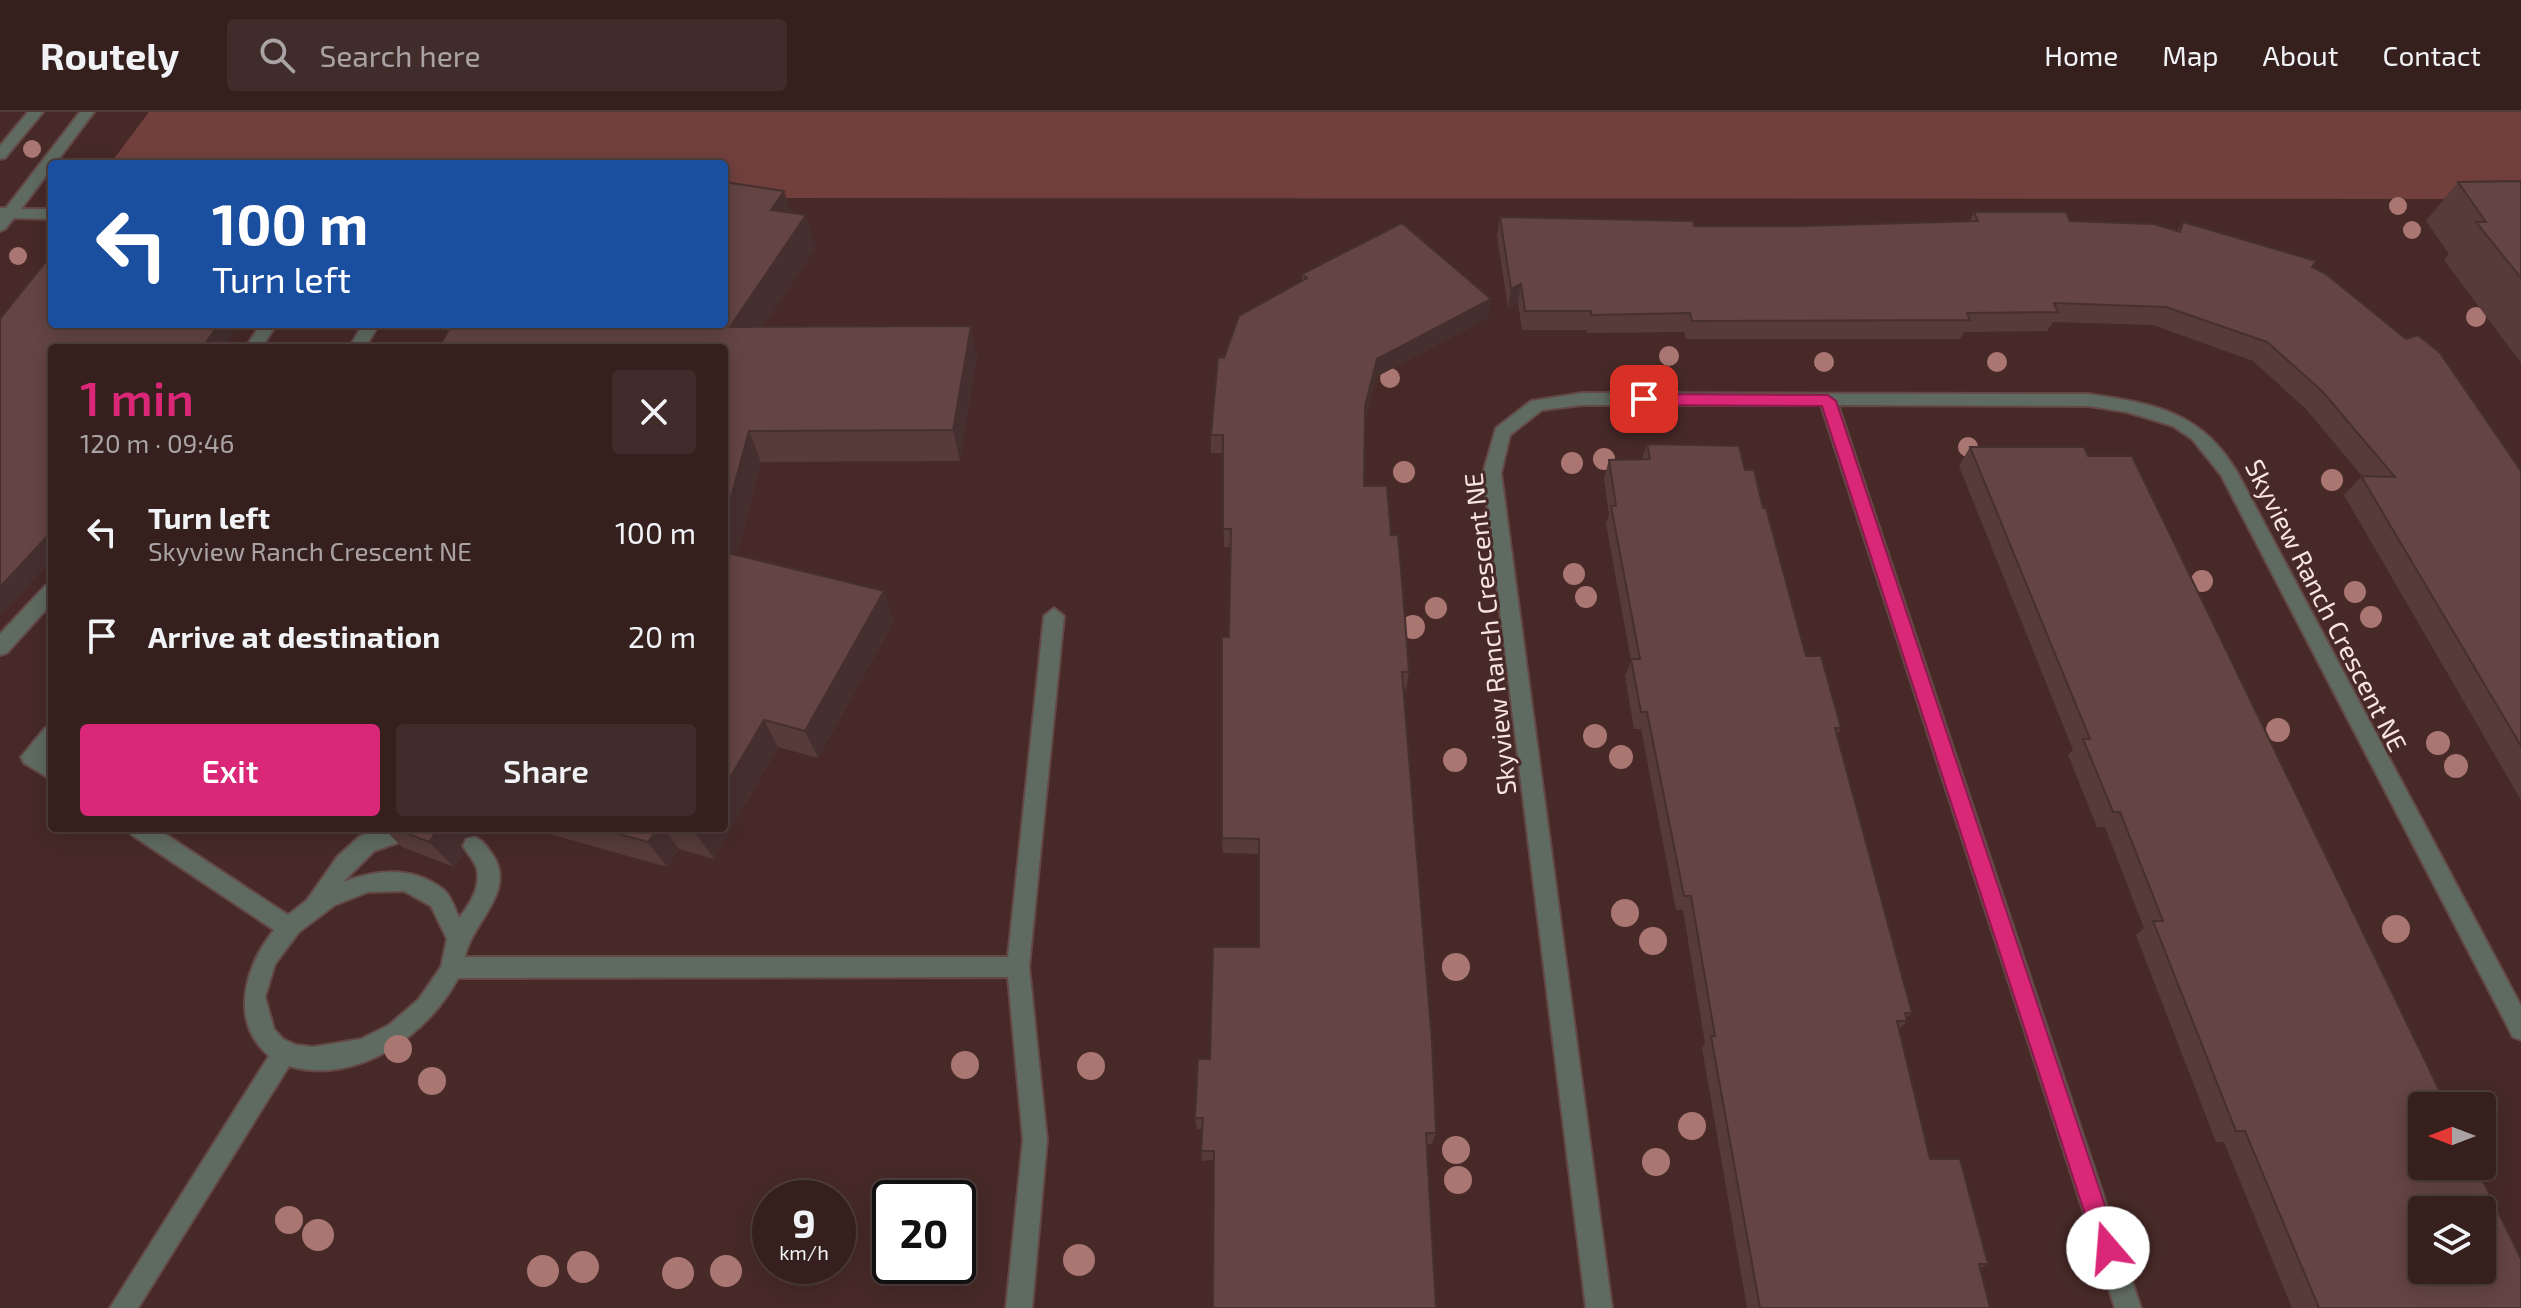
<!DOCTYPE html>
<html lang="en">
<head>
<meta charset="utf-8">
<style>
	body { margin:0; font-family:"Exo 2",sans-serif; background:#402d2b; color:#f1f3f6; height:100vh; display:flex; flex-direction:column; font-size:30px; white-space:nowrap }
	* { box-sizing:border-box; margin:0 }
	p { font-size:26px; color:#aaa3a4 }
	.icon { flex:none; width:44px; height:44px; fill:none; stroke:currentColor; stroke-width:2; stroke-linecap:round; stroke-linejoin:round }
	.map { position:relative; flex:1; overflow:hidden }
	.details { position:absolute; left:48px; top:232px; width:680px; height:488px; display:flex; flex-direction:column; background:#35201e; border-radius:8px; box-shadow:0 4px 20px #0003,0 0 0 2px #4f3e3c }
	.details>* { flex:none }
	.banner { position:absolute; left:48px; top:48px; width:680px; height:168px; border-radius:8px; box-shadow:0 4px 20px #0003,0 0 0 2px #4f3e3c; background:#1a4fa0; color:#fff; overflow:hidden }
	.needle { width:52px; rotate:270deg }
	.fabs { position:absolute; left:2408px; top:980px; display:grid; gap:16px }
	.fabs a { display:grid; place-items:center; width:88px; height:88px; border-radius:8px; background:#35201e; box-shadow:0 4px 20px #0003,0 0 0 2px #4f3e3c; font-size:40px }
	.speed { position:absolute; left:752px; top:1068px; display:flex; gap:16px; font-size:40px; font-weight:700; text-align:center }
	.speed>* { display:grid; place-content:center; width:104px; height:104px; border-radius:50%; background:#35201e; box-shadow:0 4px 20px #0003,0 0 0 2px #4f3e3c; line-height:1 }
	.speed small { font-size:20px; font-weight:400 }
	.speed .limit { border:4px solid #111; border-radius:12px; background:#fff; color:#111 }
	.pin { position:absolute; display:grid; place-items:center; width:68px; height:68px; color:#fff; margin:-34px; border-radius:16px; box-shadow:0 4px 12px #0006 }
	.me { position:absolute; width:88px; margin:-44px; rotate:342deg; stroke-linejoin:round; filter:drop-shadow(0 0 6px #0008) }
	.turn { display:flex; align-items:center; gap:28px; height:168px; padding:0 32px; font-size:36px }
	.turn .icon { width:104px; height:104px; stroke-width:2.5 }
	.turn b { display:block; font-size:56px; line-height:68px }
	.round { display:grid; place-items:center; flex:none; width:84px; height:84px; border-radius:8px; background:#402d2b }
	.head { display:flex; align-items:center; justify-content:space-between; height:136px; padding:0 32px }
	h1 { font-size:48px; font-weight:600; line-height:60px; color:#db2777 }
	.action { display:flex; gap:16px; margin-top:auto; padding:16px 32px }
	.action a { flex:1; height:92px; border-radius:8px; background:#db2777; color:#fff; font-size:32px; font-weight:600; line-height:92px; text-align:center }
	.action a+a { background:#402d2b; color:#f1f3f6 }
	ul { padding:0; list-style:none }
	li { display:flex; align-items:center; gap:24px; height:104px; padding:0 32px }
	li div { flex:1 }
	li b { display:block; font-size:30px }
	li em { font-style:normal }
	header { display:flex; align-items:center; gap:48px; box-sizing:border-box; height:112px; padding:0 40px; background:#35201e; border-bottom:2px solid #4f3e3c }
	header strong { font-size:38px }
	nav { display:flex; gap:44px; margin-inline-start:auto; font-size:28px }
	.search { width:560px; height:72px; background:#402d2b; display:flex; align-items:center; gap:20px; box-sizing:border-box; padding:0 28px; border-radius:8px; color:#aaa3a4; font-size:30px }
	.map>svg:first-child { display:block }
	.green { fill:#71403d }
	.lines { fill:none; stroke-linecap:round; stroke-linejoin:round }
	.minor-casing { stroke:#634846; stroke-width:4 }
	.minor { fill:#5f6a60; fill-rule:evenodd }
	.tree { fill:#a97672 }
	.wall { fill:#563b3a }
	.shaded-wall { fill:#46302f }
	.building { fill:#644543; stroke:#46302f; stroke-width:2; fill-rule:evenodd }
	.route { fill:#db2777; stroke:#8e194d; stroke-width:2 }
	.labels { text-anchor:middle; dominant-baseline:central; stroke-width:6; stroke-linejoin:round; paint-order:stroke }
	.street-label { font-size:26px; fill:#f8e5e3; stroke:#472a28 }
</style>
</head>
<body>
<header>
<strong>Routely</strong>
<div class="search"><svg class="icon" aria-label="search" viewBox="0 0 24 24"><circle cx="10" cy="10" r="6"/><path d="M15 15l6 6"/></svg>Search here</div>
<nav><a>Home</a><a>Map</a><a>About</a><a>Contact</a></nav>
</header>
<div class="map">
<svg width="2521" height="1196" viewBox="0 0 2521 1196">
	<rect width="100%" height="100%" fill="#472a28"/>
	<path class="green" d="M149,0H2521V87L724,86V52H110Z"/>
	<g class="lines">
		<defs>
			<path id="minor" d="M28,0H43L5,46L0,47V34Z
				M80,0H94L21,97H52V107L14,106L5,117L0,119V96H6Z
				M261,212H277L261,236H245Z
				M363,212H379L365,236H349Z
				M1582,281L2089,282C2154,292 2201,299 2237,360L2521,894V928L2513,925L2221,363L2192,327L2173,314L2127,300L2089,294L1838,293L2141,1196H2115L1821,293H1582L1542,298L1510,323L1501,361L1612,1196H1586L1483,361L1496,316L1531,289Z
				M52,472V491L7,541L0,543V522L45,474Z
				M1054,496L1064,504L1029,855L1047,1028L1032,1196H1006L1023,1028L1008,865L458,866C428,923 357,974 289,954L138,1196H110L269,944C228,909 246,853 274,818L132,723L128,716H156L288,803L307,788L338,744L359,725L378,716H424L420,723L374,739L343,770C377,757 414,754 444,778C451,784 455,797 459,806C470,792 481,775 477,757C475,749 467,741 463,734L466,727L474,725C483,728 486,734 492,742C518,779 471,811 465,845H1008L1044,504ZM404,779L431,794L447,827L441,855L419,887L389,913L361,927L313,935L296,933L283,927L274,917L265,885L275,852L299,820L335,793L368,780Z
				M52,614V636L45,643L52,648V668L24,651L21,645L45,616Z"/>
		</defs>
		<use href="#minor" class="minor-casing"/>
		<use href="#minor" class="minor"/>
	</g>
	<g class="tree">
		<circle cx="32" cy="37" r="9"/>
		<circle cx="2398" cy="94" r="9"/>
		<circle cx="2412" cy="118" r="9"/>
		<circle cx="18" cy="144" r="9"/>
		<circle cx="2476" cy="205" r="10"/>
		<circle cx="1669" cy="244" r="10"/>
		<circle cx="1824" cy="250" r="10"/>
		<circle cx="1997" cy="250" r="10"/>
		<circle cx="1390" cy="266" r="10"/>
		<circle cx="1968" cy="335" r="10"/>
		<circle cx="1604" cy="347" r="11"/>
		<circle cx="1572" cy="351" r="11"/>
		<circle cx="1404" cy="360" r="11"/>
		<circle cx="2332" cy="368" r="11"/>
		<circle cx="1574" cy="462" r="11"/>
		<circle cx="2202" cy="469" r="11"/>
		<circle cx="2355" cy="480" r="11"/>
		<circle cx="1586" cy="485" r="11"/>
		<circle cx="1436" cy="496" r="11"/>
		<circle cx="2371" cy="505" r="11"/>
		<circle cx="1413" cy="515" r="12"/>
		<circle cx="2278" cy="618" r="12"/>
		<circle cx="1595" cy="624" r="12"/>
		<circle cx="2438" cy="631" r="12"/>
		<circle cx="1621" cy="645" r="12"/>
		<circle cx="1455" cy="648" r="12"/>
		<circle cx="2456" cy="654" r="12"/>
		<circle cx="1625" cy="801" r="14"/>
		<circle cx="2396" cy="817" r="14"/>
		<circle cx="1653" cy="829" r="14"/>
		<circle cx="1456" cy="855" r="14"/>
		<circle cx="398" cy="937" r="14"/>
		<circle cx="965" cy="953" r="14"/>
		<circle cx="1091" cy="954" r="14"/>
		<circle cx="432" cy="969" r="14"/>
		<circle cx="1692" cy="1014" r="14"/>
		<circle cx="1456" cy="1038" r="14"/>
		<circle cx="1656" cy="1050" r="14"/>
		<circle cx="1458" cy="1068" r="14"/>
		<circle cx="289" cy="1108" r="14"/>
		<circle cx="318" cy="1123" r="16"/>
		<circle cx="1079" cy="1148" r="16"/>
		<circle cx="583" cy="1155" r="16"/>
		<circle cx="543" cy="1159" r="16"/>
		<circle cx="726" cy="1159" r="16"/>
		<circle cx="678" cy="1161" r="16"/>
	</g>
	<path class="wall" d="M2521,69V251L2444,148L2449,142L2426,109L2458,70Z
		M784,79L791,101L816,135L763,214L977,245L960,349L761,350L737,444L894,509L818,646L778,635L714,747L679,737L667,755L528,716H724L582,214Z
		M1974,100L2177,119L2183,110L2312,155L2521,359V688L2344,383L2362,364L2306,297L2253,249L2153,213L2053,210L2047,219L1964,220L1960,227H1686L1684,220L1587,221L1586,218H1522L1518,191L1508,196L1497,124L1500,105L1694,114H1803L1969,110Z
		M1302,162L1488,206L1376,265L1365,307L1364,374L1391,423L1409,560L1406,577H1404L1436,1021L1432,1032L1202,1049L1201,1039L1202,1017H1197L1195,1006L1210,947L1259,835V742L1223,741L1222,726L1229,525L1230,435H1224L1223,341H1211V323L1302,169Z
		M1647,332L1745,358L1763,396L1806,544L1841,616L1837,623L1912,901L1906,906L1907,909L1899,917L1930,1047L1988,1152L1980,1156L1990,1196H1747L1702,936L1705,931L1683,798H1676L1641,617H1634L1625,564L1631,549L1606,412L1609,403L1604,366L1609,348L1642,347Z
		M1970,335L2521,1196H2292L2224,1030H2216L2136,823L2144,816L2105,715H2097L2068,643L2073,638L1959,354Z
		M383,716H482L477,723L463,726L460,733L464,741L454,755L402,735Z"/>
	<path class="shaded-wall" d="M784,79L794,111L771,98Z
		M806,103L816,135L742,246L730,215Z
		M1521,172L1518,191L1508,196L1511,177Z
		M1491,187L1488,206L1376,265L1363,312L1365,294L1377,247Z
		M219,212H240L223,236H202Z
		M971,214L977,245L960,349L953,318Z
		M749,319L761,350L731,468L724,454V411Z
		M52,419V448L25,478L0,503V475Z
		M884,479L894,509L818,646L805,619Z
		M764,608L778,635L714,747L696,722L700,716H724V676Z
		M439,716H482L477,723L463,726L460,733L464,741L454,755L429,730Z
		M658,716H663L679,737L667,755L648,730Z"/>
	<path class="building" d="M2521,69V166L2476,110H2486L2458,70Z
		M724,70L784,79L771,98L806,103L730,215L971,214L953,318L749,319L724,411V236H439L450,215L582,214L584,212H724Z
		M1974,100H2066L2070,109L2154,112L2180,120L2183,110L2316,149L2312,155L2326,162L2406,227L2418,223L2440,241L2521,359V634L2361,364L2395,365L2322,279L2267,230L2166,195L2054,191L2058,200L1967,201L1970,208L1692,209L1690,201L1591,203V199H1525L1521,172L1511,177L1500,105L1693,109L1694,114H1803L1978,109Z
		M1402,111L1491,187L1377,247L1365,294L1364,374H1387L1391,423H1398L1405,507L1409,560H1402L1432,930L1436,1021H1426L1436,1196H1213L1214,1039H1201L1203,1006H1195L1198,947H1210L1213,835H1259V727L1222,726V525H1229L1231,417H1223V323H1211L1218,245L1224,246L1239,204L1307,166L1302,162Z
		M52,142V212H219L202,236H52V419L0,475V207Z
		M1647,332L1739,334L1745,358H1754L1763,396H1766L1806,544H1821L1841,616H1835L1912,901H1905L1907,909H1897L1930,1047H1960L1988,1152H1979L1990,1196H1760L1711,924H1715L1691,784H1684L1647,600H1641L1631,547H1640L1611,394H1616L1609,348L1650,347Z
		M1970,335H2084L2088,344H2132L2447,994H2422V1054H2476L2521,1147V1196H2319L2245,1019H2236L2153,809H2163L2120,700H2113L2083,627H2090ZM2422,1098H2482V1158H2422Z
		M724,440L884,479L805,619L764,608L724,676Z
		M393,716H439L429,730Z
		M597,716H658L648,730Z
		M675,716H700L696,722Z"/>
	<path class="route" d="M1644,282L1828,283L1836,289L2119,1136L2116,1144L2108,1147L2099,1144L2096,1136L1822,294L1644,293L1636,287Z"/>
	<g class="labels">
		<g class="street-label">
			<text transform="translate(2327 493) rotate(63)">Skyview Ranch Crescent NE</text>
			<text transform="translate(1489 522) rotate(-96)">Skyview Ranch Crescent NE</text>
		</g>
	</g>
</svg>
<div class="fabs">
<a><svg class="needle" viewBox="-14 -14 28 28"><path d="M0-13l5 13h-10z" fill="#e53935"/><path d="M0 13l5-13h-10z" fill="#aaa3a4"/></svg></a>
<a><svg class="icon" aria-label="layers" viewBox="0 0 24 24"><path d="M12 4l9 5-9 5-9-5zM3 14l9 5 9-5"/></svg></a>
</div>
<div class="speed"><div>9<small>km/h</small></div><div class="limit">20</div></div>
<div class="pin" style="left:1644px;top:287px;background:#d93025"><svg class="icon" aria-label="arrive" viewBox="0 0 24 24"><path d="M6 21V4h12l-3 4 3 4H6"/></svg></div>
<svg class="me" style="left:2108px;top:1136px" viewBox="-20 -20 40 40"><circle r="19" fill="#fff"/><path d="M0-13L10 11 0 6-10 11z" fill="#db2777"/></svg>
<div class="banner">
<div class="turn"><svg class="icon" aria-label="left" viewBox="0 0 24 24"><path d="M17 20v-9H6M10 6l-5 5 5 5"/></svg><div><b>100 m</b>Turn left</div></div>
</div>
<section class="details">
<div class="head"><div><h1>1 min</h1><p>120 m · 09:46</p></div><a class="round"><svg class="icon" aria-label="close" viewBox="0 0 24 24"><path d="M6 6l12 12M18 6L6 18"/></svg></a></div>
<ul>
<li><svg class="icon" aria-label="left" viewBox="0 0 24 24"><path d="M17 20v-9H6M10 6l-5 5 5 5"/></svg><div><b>Turn left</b><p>Skyview Ranch Crescent NE</p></div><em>100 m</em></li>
<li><svg class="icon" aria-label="arrive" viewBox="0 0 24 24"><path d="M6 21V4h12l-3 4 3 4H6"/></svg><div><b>Arrive at destination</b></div><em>20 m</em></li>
</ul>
<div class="action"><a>Exit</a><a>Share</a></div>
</section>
</div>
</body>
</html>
